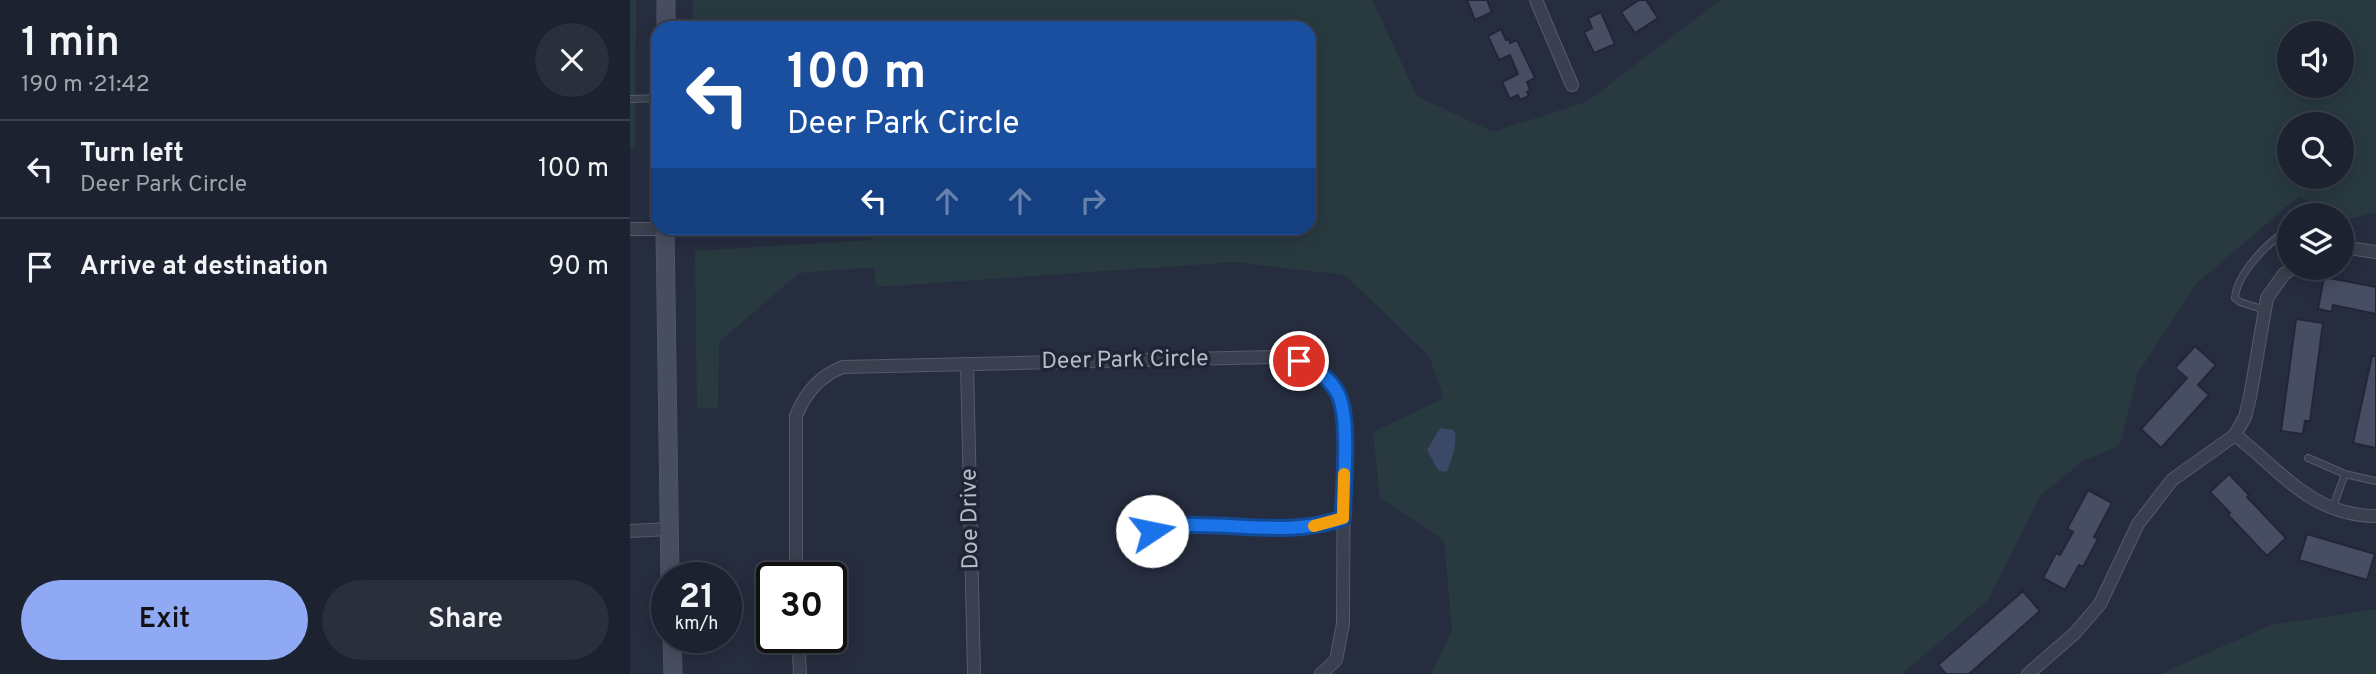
<!DOCTYPE html>
<html lang="en">
<head>
<meta charset="utf-8">
<style>
	body { margin:0; font-family:Overpass,sans-serif; background:#292f3b; color:#f1f3f6; height:100vh; display:flex; flex-direction:column; font-size:26px; white-space:nowrap }
	* { box-sizing:border-box; margin:0 }
	p { font-size:23px; color:#a0a4aa }
	.icon { flex:none; width:38px; height:38px; fill:none; stroke:currentColor; stroke-width:2; stroke-linecap:round; stroke-linejoin:round }
	.map { position:relative; flex:1; overflow:hidden }
	.side { display:flex; flex-direction:column; background:#1c222f; width:630px }
	.side>* { flex:none }
	.banner { position:absolute; left:21px; top:21px; width:665px; height:214px; border-radius:21px; box-shadow:0 4px 18px #0003,0 0 0 2px #3a3f4b; background:#1a4fa0; color:#fff; overflow:hidden }
	.fabs { position:absolute; left:1647px; top:21px; display:grid; gap:14px }
	.fabs a { display:grid; place-items:center; width:77px; height:77px; border-radius:50%; background:#1c222f; box-shadow:0 4px 18px #0003,0 0 0 2px #3a3f4b; font-size:35px }
	.speed { position:absolute; left:21px; top:562px; display:flex; gap:14px; font-size:35px; font-weight:700; text-align:center }
	.speed>* { display:grid; place-content:center; width:91px; height:91px; border-radius:50%; background:#1c222f; box-shadow:0 4px 18px #0003,0 0 0 2px #3a3f4b; line-height:1 }
	.speed small { font-size:18px; font-weight:400 }
	.speed .limit { border:4px solid #111; border-radius:10px; background:#fff; color:#111 }
	.pin { position:absolute; display:grid; place-items:center; width:60px; height:60px; color:#fff; margin:-30px; border:4px solid #fff; border-radius:50%; box-shadow:0 2px 7px #0007 }
	.me { position:absolute; width:77px; margin:-38px; rotate:79deg; stroke-linejoin:round; filter:drop-shadow(0 0 5px #0008) }
	.turn { display:flex; align-items:center; gap:24px; height:147px; padding:0 21px; font-size:32px }
	.turn .icon { width:91px; height:91px; stroke-width:2.5 }
	.turn b { display:block; font-size:49px; line-height:60px }
	.lanes { display:flex; align-items:center; height:66px; padding:0 21px; background:#0003; justify-content:center; gap:35px; direction:ltr }
	.lanes .off { opacity:.35 }
	.round { display:grid; place-items:center; flex:none; width:74px; height:74px; border-radius:37px; background:#292f3b }
	.headline { display:flex; align-items:center; justify-content:space-between; height:119px; padding:0 21px }
	h1 { font-size:42px; font-weight:600; line-height:52px }
	.button { display:flex; gap:14px; margin-top:auto; padding:14px 21px }
	.button a { flex:1; height:80px; border-radius:42px; background:#90a9f5; color:#111; font-size:28px; font-weight:600; line-height:80px; text-align:center }
	.button a+a { background:#292f3b; color:#f1f3f6 }
	ul { padding:0; list-style:none }
	li { display:flex; align-items:center; gap:21px; height:98px; padding:0 21px; border-top:2px solid #3a3f4b }
	li div { flex:1 }
	li b { display:block; font-size:26px }
	li em { font-style:normal }
	main { display:flex; flex:1; min-height:0 }
	.map>svg:first-child { display:block }
	.green { fill:#283a40; fill-rule:evenodd }
	.water { fill:#3c4867 }
	.building { fill:#474e63; stroke:#212736; stroke-width:2 }
	.lines { fill:none; stroke-linecap:round; stroke-linejoin:round }
	.service-casing { stroke:#555b6a; stroke-width:8 }
	.minor-casing { stroke:#555b6a; stroke-width:14 }
	.secondary-casing { stroke:#555b6a; stroke-width:19 }
	.service { stroke:#3a404f; stroke-width:6 }
	.minor { stroke:#3a404f; stroke-width:12 }
	.secondary { stroke:#484e62; stroke-width:18 }
	.route-casing { stroke:#114b97; stroke-width:18 }
	.route { stroke:#1a73e8; stroke-width:12 }
	.slow { stroke:#f59e0b; stroke-width:12 }
	.labels { text-anchor:middle; dominant-baseline:central; stroke-width:7; stroke-linejoin:round; paint-order:stroke }
	.street-label { font-size:23px; fill:#b6bbca; stroke:#1f2534 }
</style>
</head>
<body>
<main>
<section class="side">
<div class="headline"><div><h1>1 min</h1><p>190 m · 21:42</p></div><a class="round"><svg class="icon" aria-label="close" viewBox="0 0 24 24"><path d="M6 6l12 12M18 6L6 18"/></svg></a></div>
<ul>
<li><svg class="icon" aria-label="left" viewBox="0 0 24 24"><path d="M17 20v-9H6M10 6l-5 5 5 5"/></svg><div><b>Turn left</b><p>Deer Park Circle</p></div><em>100 m</em></li>
<li><svg class="icon" aria-label="arrive" viewBox="0 0 24 24"><path d="M6 21V4h12l-3 4 3 4H6"/></svg><div><b>Arrive at destination</b></div><em>90 m</em></li>
</ul>
<div class="button"><a>Exit</a><a>Share</a></div>
</section>
<div class="map">
<svg width="1746" height="674" viewBox="0 0 1746 674">
	<rect width="100%" height="100%" fill="#262d3f"/>
	<path class="green" d="M0,0H6L5,148L0,146Z
		M63,0H742L787,96L863,132L958,101L1090,0H1746V212L1716,220L1712,218V215H1706L1669,196L1566,284L1508,373L1489,446L1453,461L1411,495L1357,601L1272,674H801L822,630L814,540L750,498L743,432L814,398L799,356L715,275L605,262L246,287L244,267L169,273L89,342L88,408H67L65,251L241,240V228H679V28H63ZM1659,33H1712V86H1659ZM1659,124H1712V177H1659Z
		M1746,609V674H1530L1641,625Z"/>
	<path class="water" d="M810,428L824,430C828,441 822,462 816,472L808,470L797,450Z"/>
	<path class="building" d="M837,0H857L862,12L845,20Z
		M1009,0H1016L1028,18L1005,33L991,12Z
		M971,12L985,44L964,53L954,32L962,28L958,18Z
		M871,29L876,40L879,39L880,43L887,40L905,78L897,82L900,90L897,92L899,96L890,100L888,95L880,99L872,82L888,74L880,55L869,60L858,36Z
		M1694,277L1746,287V314L1703,305L1702,312L1688,309Z
		M1666,319L1693,323L1680,421H1675L1673,434L1651,431Z
		M1565,346L1586,365L1568,385L1579,395L1531,448L1511,429L1557,378L1545,368Z
		M1742,356H1746V448L1723,443Z
		M1599,474L1619,495L1617,497L1656,538L1637,556L1598,515L1600,513L1580,492Z
		M1458,490L1482,503L1464,537L1468,539L1453,567L1449,565L1435,590L1413,578L1426,553L1430,555L1443,532L1437,529Z
		M1677,534L1745,554L1737,580L1669,560Z
		M1393,591L1410,611L1339,674H1316L1308,665Z"/>
	<g class="lines">
		<defs>
			<path id="service" d="M0,99L28,98
				M1635,310L1610,302L1605,298C1607,273 1638,242 1659,229
				M1678,458L1715,474L1746,481
				M1703,507L1715,474"/>
			<path id="minor" d="M906,0L942,85
				M0,229H35
				M1712,247L1746,252
				M337,364L344,674
				M1605,435C1652,471 1680,515 1746,516
				M0,531L39,529
				M522,531C534,529 548,525 560,525C612,524 664,536 713,518
				M166,578V416C175,393 189,376 213,367L646,357C681,363 700,374 714,408L713,624L706,660L691,674
				M168,637L170,674
				M1398,674L1445,633L1470,604L1508,524L1542,480L1605,435L1615,417L1620,397L1637,298L1654,274L1663,268"/>
			<path id="secondary" d="M36,28V0
				M35,228L40,578
				M42,637L43,674"/>
		</defs>
		<use href="#service" class="service-casing"/>
		<use href="#minor" class="minor-casing"/>
		<use href="#secondary" class="secondary-casing"/>
		<use href="#service" class="service"/>
		<use href="#minor" class="minor"/>
		<use href="#secondary" class="secondary"/>
	</g>
	<g class="lines">
		<defs>
			<path id="route" d="M522,531C534,529 548,525 560,525C612,524 664,536 713,518C713,488 721,415 707,392C699,377 684,369 669,361"/>
		</defs>
		<use href="#route" class="route-casing"/>
		<use href="#route" class="route"/>
		<path class="slow" d="M684,526L713,518L714,474"/>
	</g>
	<g class="labels">
		<g class="street-label">
			<text transform="translate(495 361) rotate(-1)">Deer Park Circle</text>
			<text transform="translate(341 519) rotate(-91)">Doe Drive</text>
		</g>
	</g>
</svg>
<div class="fabs">
<a><svg class="icon" aria-label="sound" viewBox="0 0 24 24"><path d="M4 9h4l5-4v14l-5-4H4zM17 9q2 3 0 6"/></svg></a>
<a><svg class="icon" aria-label="search" viewBox="0 0 24 24"><circle cx="10" cy="10" r="6"/><path d="M15 15l6 6"/></svg></a>
<a><svg class="icon" aria-label="layers" viewBox="0 0 24 24"><path d="M12 4l9 5-9 5-9-5zM3 14l9 5 9-5"/></svg></a>
</div>
<div class="speed"><div>21<small>km/h</small></div><div class="limit">30</div></div>
<div class="pin" style="left:669px;top:361px;background:#d93025"><svg class="icon" aria-label="arrive" viewBox="0 0 24 24"><path d="M6 21V4h12l-3 4 3 4H6"/></svg></div>
<svg class="me" style="left:522px;top:531px" viewBox="-20 -20 40 40"><circle r="19" fill="#fff"/><path d="M0-13L10 11 0 6-10 11z" fill="#1a73e8"/></svg>
<div class="banner">
<div class="turn"><svg class="icon" aria-label="left" viewBox="0 0 24 24"><path d="M17 20v-9H6M10 6l-5 5 5 5"/></svg><div><b>100 m</b>Deer Park Circle</div></div>
<div class="lanes"><svg class="icon" aria-label="left" viewBox="0 0 24 24"><path d="M17 20v-9H6M10 6l-5 5 5 5"/></svg><svg class="icon off" aria-label="ahead" viewBox="0 0 24 24"><path d="M12 20V5M6 11l6-6 6 6"/></svg><svg class="icon off" aria-label="ahead" viewBox="0 0 24 24"><path d="M12 20V5M6 11l6-6 6 6"/></svg><svg class="icon off" aria-label="right" viewBox="0 0 24 24"><path d="M7 20v-9h11M14 6l5 5-5 5"/></svg></div>
</div>
</div>
</main>
</body>
</html>
